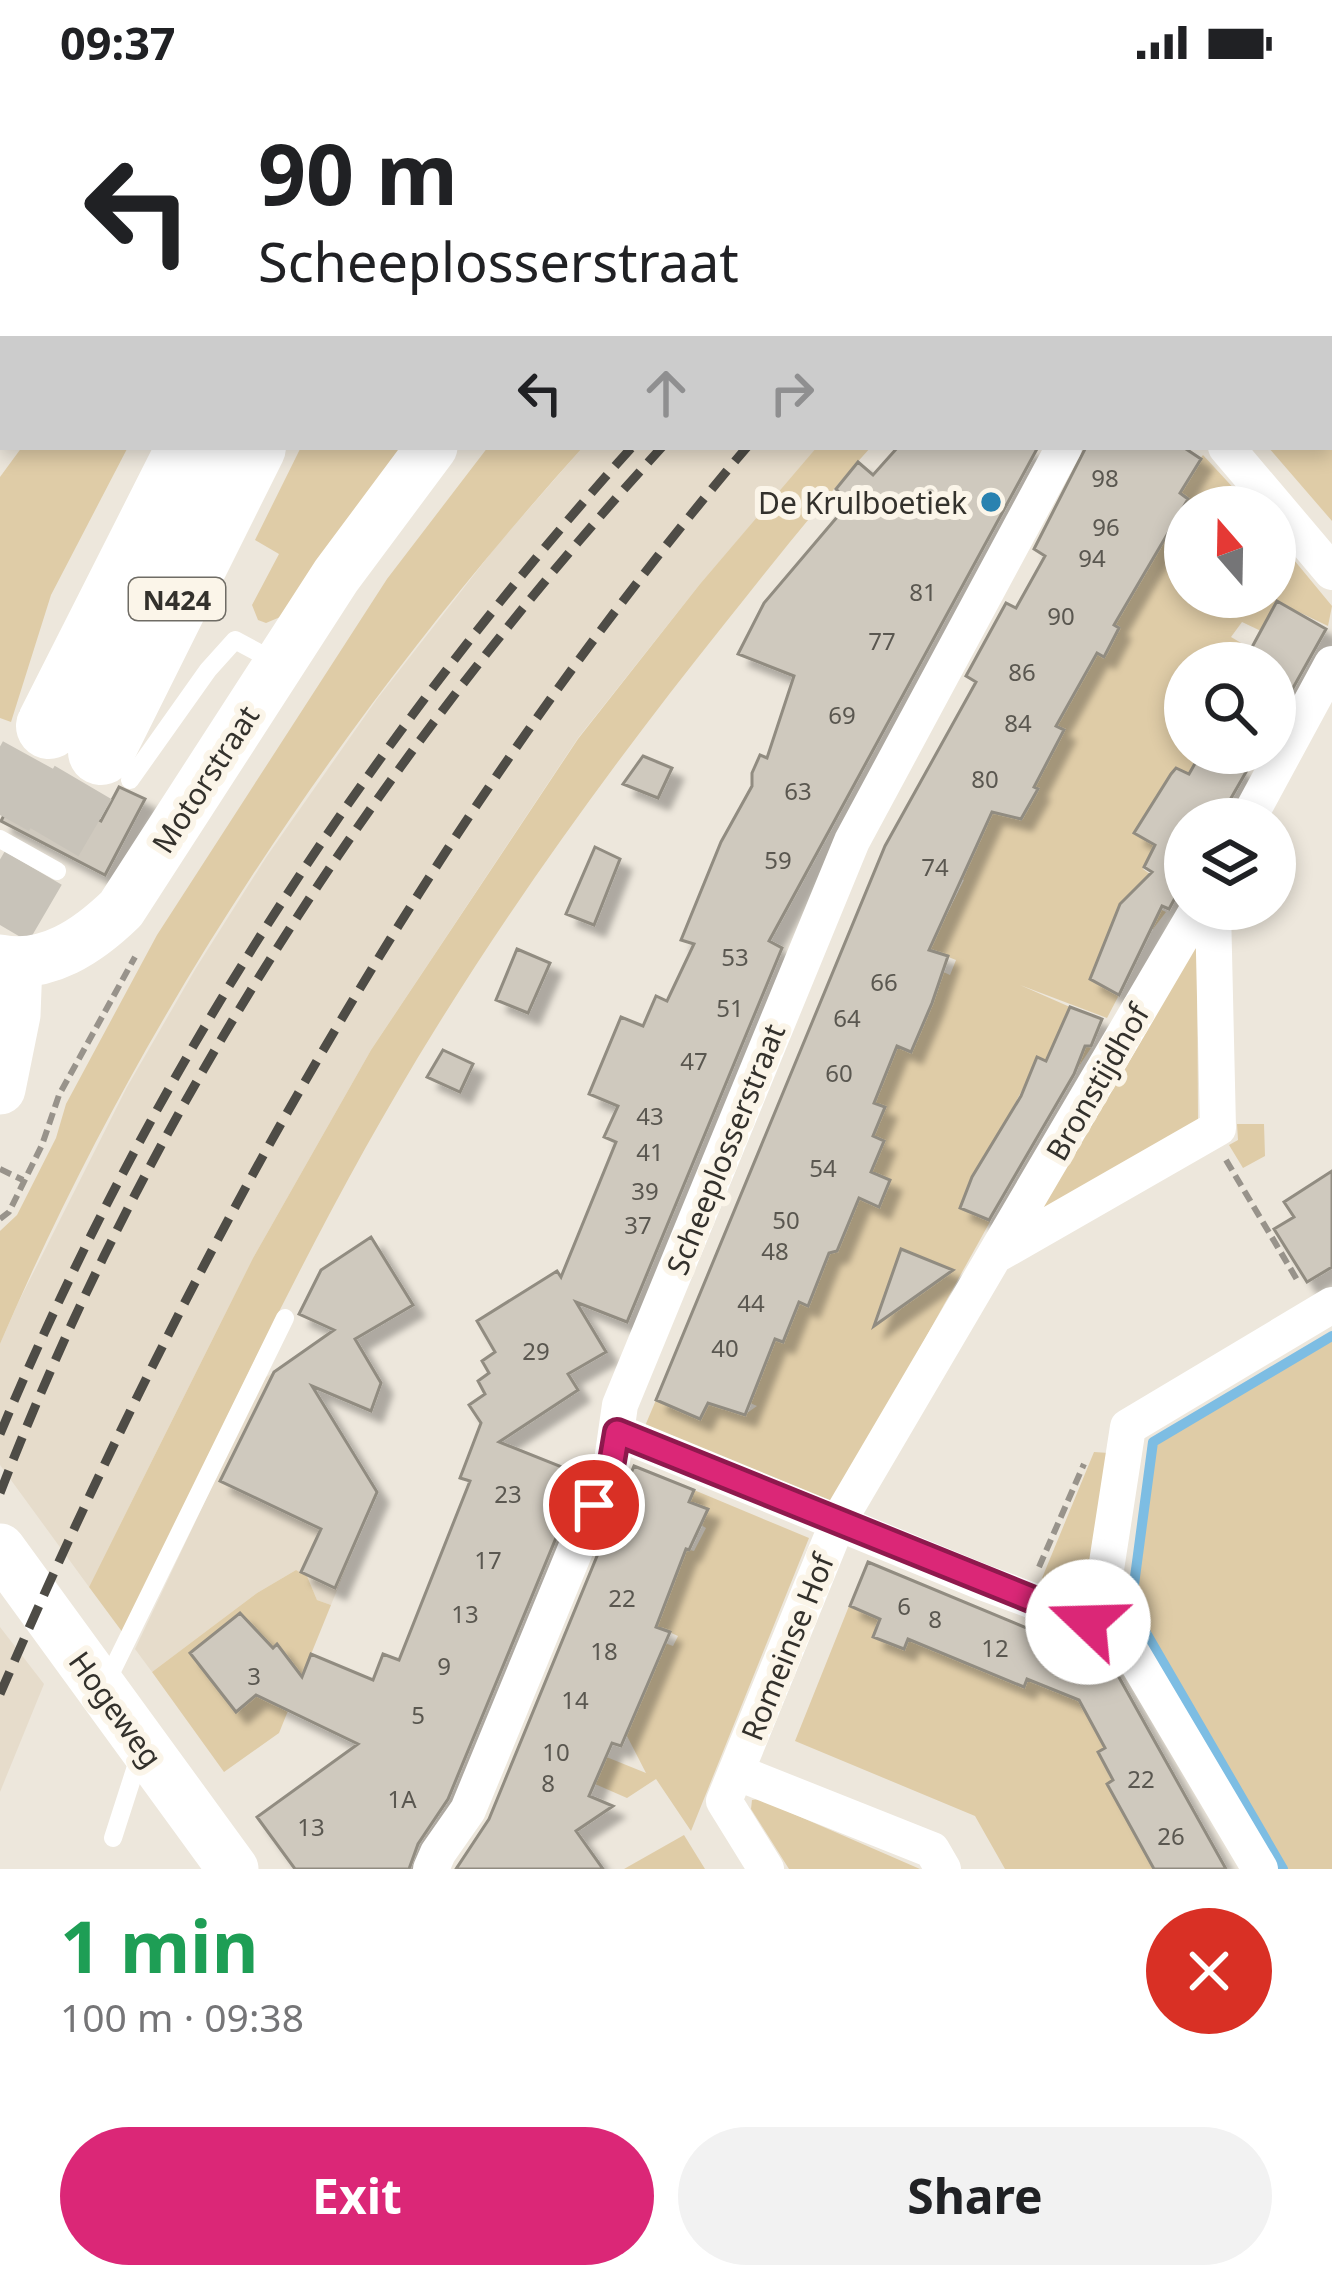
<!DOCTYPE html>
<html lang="en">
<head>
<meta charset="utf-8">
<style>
	body { margin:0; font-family:"Noto Sans",sans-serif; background:#f2f2f2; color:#202124; height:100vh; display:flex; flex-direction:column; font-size:45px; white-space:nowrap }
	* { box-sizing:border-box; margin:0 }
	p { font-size:39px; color:#757577 }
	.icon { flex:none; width:66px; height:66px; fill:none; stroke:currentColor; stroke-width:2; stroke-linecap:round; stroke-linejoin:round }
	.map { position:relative; height:1785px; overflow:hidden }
	.side { display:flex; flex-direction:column; background:#fff; flex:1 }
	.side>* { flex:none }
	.hud { position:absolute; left:0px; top:0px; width:1332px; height:366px; box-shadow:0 6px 18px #0003; background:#fff; color:#202124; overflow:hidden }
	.needle { width:78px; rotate:340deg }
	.fabs { position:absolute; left:1164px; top:402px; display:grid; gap:24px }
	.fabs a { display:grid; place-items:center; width:132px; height:132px; border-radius:50%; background:#fff; box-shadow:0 6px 18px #0003; font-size:60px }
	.pin { position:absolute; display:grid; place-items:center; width:102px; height:102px; color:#fff; margin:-51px; border:6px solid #fff; border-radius:50%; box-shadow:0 3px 12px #0007 }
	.me { position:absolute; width:132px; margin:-66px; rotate:291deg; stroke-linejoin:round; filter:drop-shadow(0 0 9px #0008) }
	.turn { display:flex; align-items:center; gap:42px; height:252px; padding:0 60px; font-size:54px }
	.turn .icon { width:156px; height:156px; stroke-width:2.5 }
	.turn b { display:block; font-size:84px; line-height:102px }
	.lanes { display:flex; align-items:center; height:114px; padding:0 60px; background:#0003; justify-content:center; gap:60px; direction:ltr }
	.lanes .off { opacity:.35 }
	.round { display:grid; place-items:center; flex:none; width:126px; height:126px; border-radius:63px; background:#f2f2f2 }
	.head { display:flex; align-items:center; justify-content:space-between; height:204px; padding:0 60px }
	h1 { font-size:72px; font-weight:700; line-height:90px; color:#1e9e55 }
	.cta { display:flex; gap:24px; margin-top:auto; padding:24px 60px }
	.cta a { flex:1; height:138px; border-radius:72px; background:#db2777; color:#fff; font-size:48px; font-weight:700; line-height:138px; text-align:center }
	.cta a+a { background:#f2f2f2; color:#202124 }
	.status { display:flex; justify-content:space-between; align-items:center; height:84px; padding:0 60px; background:#fff; direction:ltr }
	.status svg { height:33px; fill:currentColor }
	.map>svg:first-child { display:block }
	.built { fill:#e6dccb }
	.green { fill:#dfcca7; fill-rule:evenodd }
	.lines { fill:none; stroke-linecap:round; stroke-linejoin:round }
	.stream { stroke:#7dbde3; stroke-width:10 }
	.building { fill:#cfc9be; stroke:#918c81; stroke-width:3; filter:url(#shadow) }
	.highway-tunnel { stroke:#c8c3b9; stroke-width:66; stroke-dasharray:66 33; stroke-linecap:butt }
	.path { stroke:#98938b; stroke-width:6; stroke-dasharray:12 6; stroke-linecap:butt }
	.lane { stroke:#fff; stroke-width:18 }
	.street { stroke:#fff; stroke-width:36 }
	.secondary { stroke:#fff; stroke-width:51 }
	.highway { stroke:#fff; stroke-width:66 }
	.rail { stroke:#4e4c46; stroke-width:9; stroke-dasharray:24 12; stroke-linecap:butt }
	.route-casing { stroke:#8e194d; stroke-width:30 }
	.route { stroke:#db2777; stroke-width:21 }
	.poi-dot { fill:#2982b0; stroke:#fbf5e9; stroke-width:4.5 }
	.labels { text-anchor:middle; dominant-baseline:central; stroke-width:12; stroke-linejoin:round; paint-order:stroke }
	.number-label { font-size:24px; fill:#5a5750 }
	.shield { fill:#fbf5e9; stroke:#6f6c65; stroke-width:3 }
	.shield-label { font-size:27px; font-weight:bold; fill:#33312c }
	.poi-label { font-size:30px; fill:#33312c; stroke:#fbf5e9; text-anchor:end }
	.street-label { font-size:30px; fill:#33312c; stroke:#fbf5e9 }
</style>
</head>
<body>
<div class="status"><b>09:37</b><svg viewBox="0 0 49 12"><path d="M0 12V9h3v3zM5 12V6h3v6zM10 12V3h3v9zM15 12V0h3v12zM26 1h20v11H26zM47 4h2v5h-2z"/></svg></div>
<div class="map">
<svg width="1332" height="1785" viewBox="0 0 1332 1785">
	<defs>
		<filter id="shadow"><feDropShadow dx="11" dy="11" stdDeviation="3" flood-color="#0004"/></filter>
	</defs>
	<rect width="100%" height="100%" fill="#ede7dc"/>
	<path class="built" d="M962,0H1198L958,3Z
		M583,363H818L700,500L578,654L371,966L253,1174L89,1503L0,1381V1260L18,1219L127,1003L196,884L267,772L377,615L498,460Z
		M295,1274L377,1408L331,1521L317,1516L307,1492L296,1486L257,1509L152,1588L135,1565L263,1295Z
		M0,1543L44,1600L0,1708Z"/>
	<path class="green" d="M483,0H772L481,3Z
		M1329,140L1332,144V437L1268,363H1329Z
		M22,363H128L51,511L11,638L0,634V393Z
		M301,363H407L285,531L266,539L258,536L252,521L279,470L255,456Z
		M488,363H583C345,627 140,932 0,1260V1147L17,1131L56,1054L66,1020L157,851L387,495Z
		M817,363H871C820,419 773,479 726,538C622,668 524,802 436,944C316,1137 222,1345 123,1549L89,1503L253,1174L371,966L578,655L700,500Z
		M1203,371L1251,423H1185V513H1275V453L1332,522L1328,542L1278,518L1261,547L1242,538L1231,553L1270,576L1268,579H1185V669H1201L1189,690L1176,685L1164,700L1172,740L1143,785L1150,790L1131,811L1166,828L1153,845L1115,834L1090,894L1119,911L1107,934L1020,901L1070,923L1059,951L1091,964L1075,988L1037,974C1016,1026 981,1071 960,1123L991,1136L834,1419L645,1342L656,1316L699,1335L708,1319L744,1331L757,1322L710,1302L740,1242L784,1257L795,1226L802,1172L857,1113L886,1106L890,1095L815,1065L879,1069L884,1057L873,1052L885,1023L874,1019L913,874L950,891L956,876L854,836L865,808L943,838L964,796L959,792L992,728L1022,735L1038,706L988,678L1064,646L1036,631L1095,567L1104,572L1119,545L1107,538L1137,478L1148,484L1188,415L1175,407Z
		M1188,860L1197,865L1198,1036L1046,1130L1043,1119Z
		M1237,1040H1264L1265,1072L1243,1084L1229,1061L1238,1056Z
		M1332,1252V1785H1283L1131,1523L1153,1358Z
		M1094,1368L1109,1369L1110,1374L1083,1518L1040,1503V1499Z
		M694,1406L809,1454L691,1747L656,1695L627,1714L579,1693L599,1670L646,1689L627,1652L605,1642L651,1554L673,1562L678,1552L656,1542L676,1492L661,1485L686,1465L694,1467L706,1444L701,1441L707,1425L689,1417Z
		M296,1486L307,1492L317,1516L331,1521L279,1649L224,1688L152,1588L257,1509ZM240,1529L273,1564L276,1561L293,1582L236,1628L190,1569Z
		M849,1522L880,1535L874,1553L903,1565L911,1547L1079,1616L1105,1664L1098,1668L1154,1785H1005L975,1732L795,1657Z
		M759,1715L920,1785H789L751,1725L752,1716Z
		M684,1751L705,1785H624Z"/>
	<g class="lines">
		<path class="stream" d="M1283,1785L1131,1523L1153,1358L1332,1252"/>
	</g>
	<path class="building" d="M898,363H1038L769,857L782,864L627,1238L576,1218L606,1268L568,1290L578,1306L499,1358L582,1391L448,1715L418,1760L409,1785H295L257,1733L358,1660L256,1611L236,1628L190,1569L240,1529L273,1564L277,1560L302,1593L311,1570L373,1596L383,1570L399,1576L470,1397L460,1394L481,1339L469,1321L485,1310L478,1297L489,1289L482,1277L495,1268L477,1237L557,1187L561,1193L616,1058L604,1053L618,1022L589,1010L621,933L643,942L656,912L667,917L694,860L681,856L721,758L752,702V689L760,671L767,674L794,592L738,570L764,519L849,419L836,405L858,378L873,391Z
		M1086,363H1183L1201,375L1180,409L1188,415L1114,541L1119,544L1104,573L1097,569L1056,642L1064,646L1034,703L1038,705L1021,735L992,728L929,866L948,872L932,919L911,968L897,962L874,1019L885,1023L873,1052L884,1057L871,1088L890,1096L879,1123L859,1114L837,1167L829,1169L808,1222L799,1218L783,1258L775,1255L745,1331L708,1319L700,1335L656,1316L885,762L976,598L966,592L1006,519L1016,524L1045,472L1034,465Z
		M1277,517L1326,545L1275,636V579L1251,565Z
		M1201,669H1213L1246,688L1219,735H1185V805L1181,803L1169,825L1162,822L1119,911L1090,895L1120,820L1152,788L1144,783L1155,761L1134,749L1171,690L1176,684L1189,690Z
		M643,672L672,684L658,714L623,700Z
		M22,696L101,737L119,703L145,715L105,791L1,737Z
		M595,763L620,775L594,841L566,830Z
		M517,865L550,879L528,929L496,916Z
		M1070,923L1102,935L1091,962H1085L1074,990L989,1136L960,1124L972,1093L1021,1012L1037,973L1046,977Z
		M443,966L473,980L460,1008L427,993Z
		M1332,1087V1183L1307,1198L1274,1145L1294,1133L1284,1118Z
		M371,1153L413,1221L355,1255L381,1299L371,1327L312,1302L377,1408L335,1504L301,1488L321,1445L220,1397L274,1288L334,1246L299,1230L321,1186Z
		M901,1165L953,1186L874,1242Z
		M634,1382L694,1406L689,1418L708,1425L689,1466L686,1465L656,1543L670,1548L621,1662L612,1659L589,1712L613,1722L576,1747L603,1785H456L489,1735Z
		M868,1478L1111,1579L1226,1785H1154L1107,1700L1113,1696L1098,1668L1105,1664L1079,1616L1027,1595L1024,1603L908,1555L904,1565L873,1553L880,1535L850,1522Z"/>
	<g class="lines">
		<path class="highway-tunnel" d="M0,731L49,642
			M0,841L101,668"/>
		<path class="path" d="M109,3L110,0
			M858,3L862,0
			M0,215L3,210
			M1226,1076L1299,1199
			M0,1085L23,1096
			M0,1135L9,1128L42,1061L59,1011L135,873
			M1039,1483L1084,1380"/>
		<path class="lane" d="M1329,99L1332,104
			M130,696L208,586L235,556L276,578
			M0,755L57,787
			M105,1601L285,1234
			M113,1754L141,1667"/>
		<path class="street" d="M1329,51L1332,49
			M1226,363L1332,488
			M1248,735L1332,580
			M998,1170L1218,1044L1213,825
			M617,1348L982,1498L1120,1549
			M736,1688L932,1766L943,1785
			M431,1785L438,1769L468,1726L612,1377L620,1321L852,757L1064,363
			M766,1785L724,1717L838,1438L1198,825
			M1260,1785L1120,1549L1102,1511L1128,1343L1332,1221"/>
		<path class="secondary" d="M179,3L181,0
			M802,3L805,0
			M0,321L3,316
			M0,876C47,885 88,857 121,825L336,492L432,363
			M0,1005L15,931L17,879
			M0,1465L233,1785"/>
		<path class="highway" d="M372,3L374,0
			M432,3L433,0
			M49,642L190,363
			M101,668L253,363"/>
		<path class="rail" d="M1015,3L1019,0
			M1049,3L1053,0
			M1114,3L1118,0
			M0,1350C152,986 369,656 632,363
			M0,1409C150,1022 383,669 662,363
			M0,1610C194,1163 431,735 747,363"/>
	</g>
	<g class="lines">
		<defs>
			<path id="route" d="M594,1421L612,1377L617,1348L1088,1538"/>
		</defs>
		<use href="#route" class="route-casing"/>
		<use href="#route" class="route"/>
	</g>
	<circle class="poi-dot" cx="991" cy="418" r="12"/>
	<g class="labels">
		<g class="number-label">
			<text x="1105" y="393">98</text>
			<text x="1106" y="442">96</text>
			<text x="1092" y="473">94</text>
			<text x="923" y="507">81</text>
			<text x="1061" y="531">90</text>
			<text x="882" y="556">77</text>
			<text x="1022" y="587">86</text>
			<text x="842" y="630">69</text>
			<text x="1018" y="638">84</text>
			<text x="985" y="694">80</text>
			<text x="798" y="706">63</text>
			<text x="778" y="775">59</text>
			<text x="935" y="782">74</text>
			<text x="735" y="872">53</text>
			<text x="884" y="897">66</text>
			<text x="730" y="923">51</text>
			<text x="847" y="933">64</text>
			<text x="694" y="976">47</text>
			<text x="839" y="988">60</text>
			<text x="650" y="1031">43</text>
			<text x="650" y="1067">41</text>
			<text x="823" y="1083">54</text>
			<text x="645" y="1106">39</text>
			<text x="786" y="1135">50</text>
			<text x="638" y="1140">37</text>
			<text x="775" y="1166">48</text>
			<text x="751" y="1218">44</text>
			<text x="725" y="1263">40</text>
			<text x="536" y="1266">29</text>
			<text x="508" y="1409">23</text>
			<text x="488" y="1475">17</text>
			<text x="622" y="1513">22</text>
			<text x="904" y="1521">6</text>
			<text x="465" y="1529">13</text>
			<text x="935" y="1534">8</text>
			<text x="995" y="1563">12</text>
			<text x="604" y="1566">18</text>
			<text x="444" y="1581">9</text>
			<text x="254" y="1591">3</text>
			<text x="575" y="1615">14</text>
			<text x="418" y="1630">5</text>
			<text x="556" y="1667">10</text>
			<text x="1141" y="1694">22</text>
			<text x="548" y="1698">8</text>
			<text x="402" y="1714">1A</text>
			<text x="311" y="1742">13</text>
			<text x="1171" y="1751">26</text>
		</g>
		<rect class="shield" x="129" y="494" width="96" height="42" rx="9"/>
		<g class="shield-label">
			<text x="177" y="515">N424</text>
		</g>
		<g class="poi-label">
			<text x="967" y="418">De Krulboetiek</text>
		</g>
		<g class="street-label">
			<text transform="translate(205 695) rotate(-57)">Motorstraat</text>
			<text transform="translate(1097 998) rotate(-60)">Bronstijdhof</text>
			<text transform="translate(725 1065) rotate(-68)">Scheeplosserstraat</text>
			<text transform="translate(787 1563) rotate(-68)">Romeinse Hof</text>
			<text transform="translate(116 1625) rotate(54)">Hogeweg</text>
		</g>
	</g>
</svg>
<div class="fabs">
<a><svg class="needle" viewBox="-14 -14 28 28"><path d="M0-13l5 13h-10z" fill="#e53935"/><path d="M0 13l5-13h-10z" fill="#757577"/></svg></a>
<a><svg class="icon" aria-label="search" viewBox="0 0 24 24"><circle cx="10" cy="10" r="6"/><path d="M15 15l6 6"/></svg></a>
<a><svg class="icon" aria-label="layers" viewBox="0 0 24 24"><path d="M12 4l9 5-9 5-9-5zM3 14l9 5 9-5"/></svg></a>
</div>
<div class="pin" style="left:594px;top:1421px;background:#d93025"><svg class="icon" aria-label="arrive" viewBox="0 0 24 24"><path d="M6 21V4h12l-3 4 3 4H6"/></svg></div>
<svg class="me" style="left:1088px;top:1538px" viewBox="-20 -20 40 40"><circle r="19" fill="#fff"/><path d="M0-13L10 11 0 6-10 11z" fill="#db2777"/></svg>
<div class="hud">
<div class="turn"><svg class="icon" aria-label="left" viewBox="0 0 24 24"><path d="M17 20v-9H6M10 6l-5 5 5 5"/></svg><div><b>90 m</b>Scheeplosserstraat</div></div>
<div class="lanes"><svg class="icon" aria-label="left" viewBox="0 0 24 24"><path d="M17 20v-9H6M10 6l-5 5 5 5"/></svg><svg class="icon off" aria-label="ahead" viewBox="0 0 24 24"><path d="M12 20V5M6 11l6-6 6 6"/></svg><svg class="icon off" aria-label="right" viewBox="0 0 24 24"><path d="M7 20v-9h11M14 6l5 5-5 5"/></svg></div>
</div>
</div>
<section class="side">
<div class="head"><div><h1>1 min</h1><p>100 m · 09:38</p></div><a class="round" style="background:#d93025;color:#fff"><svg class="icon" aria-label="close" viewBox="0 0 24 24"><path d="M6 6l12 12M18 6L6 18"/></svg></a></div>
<div class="cta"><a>Exit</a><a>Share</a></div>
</section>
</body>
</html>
